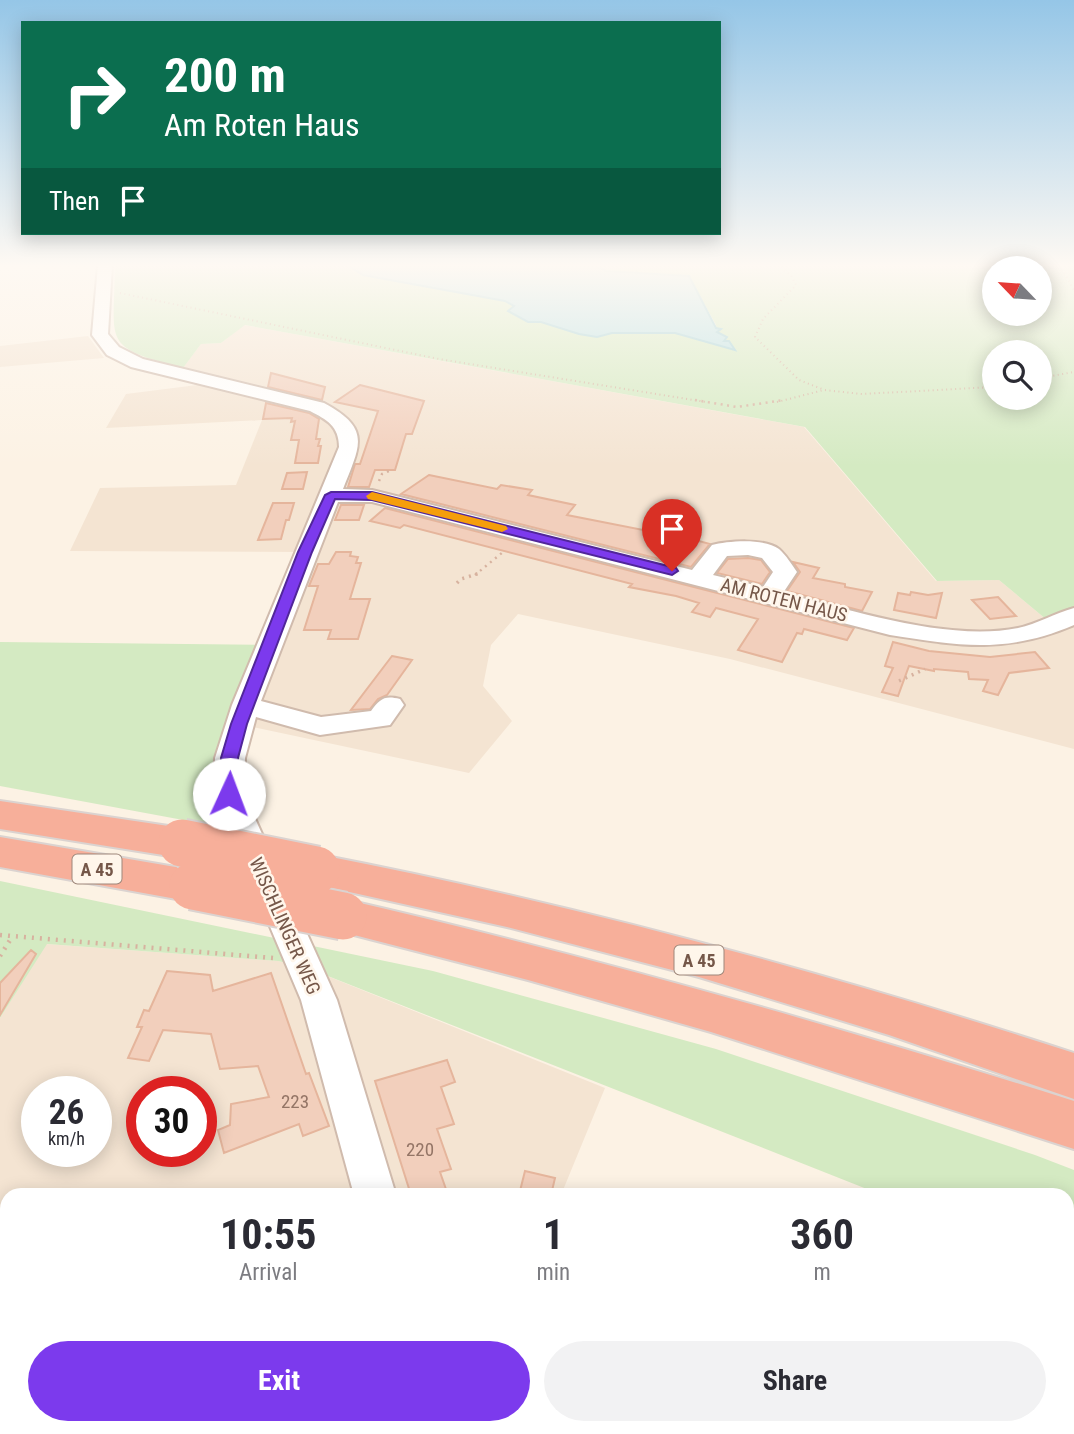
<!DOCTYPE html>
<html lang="en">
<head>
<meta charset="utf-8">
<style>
	body { margin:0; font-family:"Roboto Condensed",sans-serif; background:#f2f2f3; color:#2b2b33; height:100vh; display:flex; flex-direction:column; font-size:26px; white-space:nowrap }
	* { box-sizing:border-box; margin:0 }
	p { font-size:23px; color:#7c7c81 }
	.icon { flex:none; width:38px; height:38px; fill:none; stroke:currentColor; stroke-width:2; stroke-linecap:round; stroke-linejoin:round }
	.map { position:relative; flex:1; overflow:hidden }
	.details { position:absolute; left:0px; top:1188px; width:1074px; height:247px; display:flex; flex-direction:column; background:#fff; border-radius:21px 21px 0 0; box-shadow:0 4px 18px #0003 }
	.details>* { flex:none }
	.top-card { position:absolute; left:21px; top:21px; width:700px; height:214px; border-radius:0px; box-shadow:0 4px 18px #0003; background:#0b6e4f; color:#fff; overflow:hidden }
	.needle { width:46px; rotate:295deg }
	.buttons { position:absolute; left:982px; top:256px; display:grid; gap:14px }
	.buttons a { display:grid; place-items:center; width:70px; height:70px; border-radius:50%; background:#fff; box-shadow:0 4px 18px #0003; font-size:35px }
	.speed { position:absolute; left:21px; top:1076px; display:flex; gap:14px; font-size:35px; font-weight:700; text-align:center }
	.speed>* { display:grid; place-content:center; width:91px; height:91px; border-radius:50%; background:#fff; box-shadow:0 4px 18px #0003; line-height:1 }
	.speed small { font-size:18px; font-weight:400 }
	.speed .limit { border:10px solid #d22; background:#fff; color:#111 }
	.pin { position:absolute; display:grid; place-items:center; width:60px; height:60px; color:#fff; margin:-72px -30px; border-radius:50% 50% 50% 0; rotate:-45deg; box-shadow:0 0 7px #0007 }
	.pin .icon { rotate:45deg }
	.me { position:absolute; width:77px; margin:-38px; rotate:2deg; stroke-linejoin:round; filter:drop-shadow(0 0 5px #0008) }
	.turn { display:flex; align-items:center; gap:24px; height:147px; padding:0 28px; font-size:32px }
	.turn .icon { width:91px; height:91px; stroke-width:2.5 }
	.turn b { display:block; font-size:49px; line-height:60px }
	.then { display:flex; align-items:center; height:66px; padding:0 28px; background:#0003; gap:14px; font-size:26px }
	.eta { display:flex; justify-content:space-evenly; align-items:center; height:119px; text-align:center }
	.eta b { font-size:42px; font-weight:700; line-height:49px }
	.action { display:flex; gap:14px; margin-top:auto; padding:14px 28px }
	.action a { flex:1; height:80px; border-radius:42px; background:#7c3aed; color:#fff; font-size:28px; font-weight:700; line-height:80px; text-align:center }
	.action a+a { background:#f2f2f3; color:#2b2b33 }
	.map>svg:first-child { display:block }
	.residential { fill:#f4e4d2; fill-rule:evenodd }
	.green { fill:#d4eac2; fill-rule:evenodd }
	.water { fill:#b8e1e6; stroke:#9fd1d8; stroke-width:2 }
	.building { fill:#f2cfbc; stroke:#e5b59c; stroke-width:2 }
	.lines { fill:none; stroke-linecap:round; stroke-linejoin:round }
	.minor-casing { stroke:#d0bbad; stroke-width:4 }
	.highway-casing { stroke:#dbd3d0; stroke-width:4 }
	.path-far3 { stroke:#d7b29f; stroke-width:2; stroke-dasharray:1 3.5; stroke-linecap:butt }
	.path-far2 { stroke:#d7b29f; stroke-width:2.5; stroke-dasharray:2 4.5; stroke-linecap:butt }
	.path-far1 { stroke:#d7b29f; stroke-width:3.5; stroke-dasharray:2 5; stroke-linecap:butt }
	.path { stroke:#d7b29f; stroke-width:4.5; stroke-dasharray:2 6; stroke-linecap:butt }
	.minor { fill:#fff; fill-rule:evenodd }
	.highway { fill:#f7af9a; fill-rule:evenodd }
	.highway-bridge-casing { stroke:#dbd3d0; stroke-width:51; stroke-linecap:butt }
	.highway-bridge { stroke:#f7af9a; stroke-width:47 }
	.route { fill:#7c3aed; stroke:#51269a; stroke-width:2 }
	.slow { fill:#f59e0b }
	.labels { text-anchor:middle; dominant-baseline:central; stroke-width:5; stroke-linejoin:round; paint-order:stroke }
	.shield { fill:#fff6eb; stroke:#9e877a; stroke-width:2 }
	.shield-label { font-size:18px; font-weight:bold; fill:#755749 }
	.street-label { font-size:19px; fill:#755749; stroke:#fff6eb }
	.near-number-label { font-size:19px; fill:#947566 }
</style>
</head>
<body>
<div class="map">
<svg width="1074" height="1434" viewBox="0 0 1074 1434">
	<rect width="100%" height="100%" fill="#fcf2e4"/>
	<path class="residential" d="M244,325L804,427L936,581L999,580L1047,620L1074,621V749L730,659L518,614L491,645L483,686L512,721L469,773L239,724L305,552L70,551L100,488L236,485L262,420L106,428L126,394L197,385L175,378L201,344L221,343Z
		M88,336L104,358L0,367V346Z
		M46,944L278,961L305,967L605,1088L561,1195H7V1212L0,1211V1018ZM37,1092H96V1152H37ZM142,1092H201V1152H142Z
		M124,1428H716L717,1432L723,1434H123Z"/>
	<path class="green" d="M115,265H353L363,275L505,301L513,305L514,315L528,322H541L579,334L598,337L612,333H675L730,345L729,341H724L727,337L717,332L716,325L689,276L606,271L594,265H1074V621L1047,620L999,580L937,581L805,427L245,325L221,343L201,344L183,368C101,346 114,345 115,265ZM994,268H1040V313H994ZM994,352H1040V397H994Z
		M0,642L269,645L246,705L237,830L0,786Z
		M0,881L433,971L716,1049L1035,1155L1074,1170V1268L1068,1266V1195H882L305,967L278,961L47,944L0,1018Z
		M0,1211L7,1212V1428H124L123,1434H0Z"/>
	<path class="water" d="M353,265H594L606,271L689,276L716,328L721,329L717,332L727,337L724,341H729L735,350L675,333H612L597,337L579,334L541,322H528L508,311L514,306L505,301L363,275L350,267Z"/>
	<path class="building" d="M271,373L325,387L322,400L268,387Z
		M360,385L424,401L412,434H406L395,470H375L369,487H348L355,464H360L378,411L335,402Z
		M266,403L309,413L319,419L316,439H320L318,446H321L318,463H295L299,440H291L295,421L291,422L292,418L263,419Z
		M307,472L303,489H282L287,473Z
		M429,475L497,489L501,485L532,490L528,495L575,505L567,515L653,532L660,524L700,533L695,540L710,544L691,567L401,494Z
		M273,503H294L289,520H286L281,539L258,540Z
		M341,505H364L359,520H335Z
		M385,508L854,628L847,640L804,629L802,634L797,633L782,662L738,650L758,619L716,608L710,617L692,612L699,603L676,596L629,587L632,584L404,525L400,528L370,521Z
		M336,552H351L350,556L358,557L356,563H361L350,599H370L358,639H328L331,630H304L318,586H309L318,564H329Z
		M748,558L761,560L770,572L762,584L717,573L728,559Z
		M793,562L819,568L813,578L845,584V587L872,592L862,611L787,591L800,572Z
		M911,592L928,595L942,593L936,618L894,610L898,593L910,595Z
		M998,597L1016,616L990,619L972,600Z
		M893,642L929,651L990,657L1035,652L1049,668L1009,673L998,695L983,691L988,680L969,679L968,672L934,669V671L909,666L898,696L882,692L893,668L885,666Z
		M392,656L412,660L387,695L378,699L370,709L351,710Z
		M31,950L36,954L0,1015V983Z
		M167,971L210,975L213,991L271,973L306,1074L309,1073L329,1126L303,1136L299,1124L224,1153L218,1130L230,1125L231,1104L269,1097L258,1066L220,1069L211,1034L163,1030L149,1061L128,1058L142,1027H137L144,1010L149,1011Z
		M447,1060L455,1082L441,1087L454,1124L437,1129L451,1169L440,1172L448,1195H411L375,1081Z
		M525,1171L555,1178L551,1195H519Z"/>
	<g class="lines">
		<defs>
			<path id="minor" d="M98,265H112L108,334L119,347L143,359L324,403C372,429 360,445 343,489L372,490L692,570L712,545C728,541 765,538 779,549C786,555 792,565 797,572L783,593C852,610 948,642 1018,628C1037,624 1055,613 1074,608V625C1006,654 960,646 890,635L372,502H338L261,701L321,717L371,711C380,699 384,695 400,699L404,705L390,725L320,735L256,717L245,758L244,794L337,1000L396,1195H354L301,1000L214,794L215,758L232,705L339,447C339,426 327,420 310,411L131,367L107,355L92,335ZM748,555L762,558L773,572L763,587L713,575L727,556Z
				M396,1428H446V1434H396Z"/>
			<path id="highway" d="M0,801L182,828L197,832L204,843L197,854L182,858L0,829Z
				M0,837L193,870L209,874L216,886L209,898L193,902L0,867Z
				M316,854C574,904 825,972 1074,1053V1099L889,1035L699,977L507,927L300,881L294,870L300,859Z
				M343,899C590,956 833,1025 1074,1101V1149L711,1032L528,980L327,928L320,916L327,904Z"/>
		</defs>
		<use href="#minor" class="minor-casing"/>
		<use href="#highway" class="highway-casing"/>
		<path class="path-far3" d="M777,265L791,275L796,285L763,319L755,337L799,380L822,389
			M1060,265L1074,290
			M120,293L439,359L706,402
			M1040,378L1074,372
			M777,402L824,390L862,394L994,387"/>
		<path class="path-far2" d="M695,400L737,407L784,400
			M379,481L382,474L389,471
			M475,575L503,552"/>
		<path class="path-far1" d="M457,583L461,579L480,573
			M899,681L925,669"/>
		<path class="path" d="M0,935L273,958
			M0,956L12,937"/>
		<use href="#minor" class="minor"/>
		<use href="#highway" class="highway"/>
		<defs>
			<path id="highway-bridge" d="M182,843L316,870
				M193,886L343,916"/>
		</defs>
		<use href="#highway-bridge" class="highway-bridge-casing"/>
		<use href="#highway-bridge" class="highway-bridge"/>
	</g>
	<linearGradient id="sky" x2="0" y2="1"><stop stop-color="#95c6e7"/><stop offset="0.57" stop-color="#fef9f3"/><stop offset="1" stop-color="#fef9f3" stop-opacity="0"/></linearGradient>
	<rect width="1074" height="466" fill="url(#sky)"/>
	<path class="route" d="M331,492H372L676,568L678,571L672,575L372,500L335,499L312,552L247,724L238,758L237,794L235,799H223L220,794L221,758L231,724L298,552L325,495Z"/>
	<path class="slow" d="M372,492L506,526L508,529L502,532L368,499L366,496Z"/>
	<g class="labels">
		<g class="shield">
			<rect x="72.5" y="854.5" width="49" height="29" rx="5"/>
			<rect x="674.5" y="945.5" width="49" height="29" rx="5"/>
		</g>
		<g class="shield-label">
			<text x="97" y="869">A 45</text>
			<text x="699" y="960">A 45</text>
		</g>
		<g class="street-label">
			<text transform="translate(784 600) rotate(14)">AM ROTEN HAUS</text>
			<text transform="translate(285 926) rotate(66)">WISCHLINGER WEG</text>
		</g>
		<g class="near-number-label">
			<text x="295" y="1101">223</text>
			<text x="420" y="1149">220</text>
		</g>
	</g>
</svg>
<div class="buttons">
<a><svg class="needle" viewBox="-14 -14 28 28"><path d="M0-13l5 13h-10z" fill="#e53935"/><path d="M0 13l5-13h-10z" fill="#7c7c81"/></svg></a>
<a><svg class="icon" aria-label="search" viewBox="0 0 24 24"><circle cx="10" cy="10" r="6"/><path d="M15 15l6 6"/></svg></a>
</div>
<div class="speed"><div>26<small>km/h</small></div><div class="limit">30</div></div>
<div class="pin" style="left:672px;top:571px;background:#d93025"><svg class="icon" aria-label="arrive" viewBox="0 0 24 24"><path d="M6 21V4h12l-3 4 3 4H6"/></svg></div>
<svg class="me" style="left:229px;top:794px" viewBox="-20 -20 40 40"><circle r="19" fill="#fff"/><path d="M0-13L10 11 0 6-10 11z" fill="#7c3aed"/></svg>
<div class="top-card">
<div class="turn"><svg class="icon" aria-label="right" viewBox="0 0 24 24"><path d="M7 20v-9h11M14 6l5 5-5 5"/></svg><div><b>200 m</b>Am Roten Haus</div></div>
<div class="then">Then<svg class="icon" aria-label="arrive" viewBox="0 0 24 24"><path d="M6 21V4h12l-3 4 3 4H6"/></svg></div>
</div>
<section class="details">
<div class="eta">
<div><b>10:55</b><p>Arrival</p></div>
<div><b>1</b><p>min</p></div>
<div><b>360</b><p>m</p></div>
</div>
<div class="action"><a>Exit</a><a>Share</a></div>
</section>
</div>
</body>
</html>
